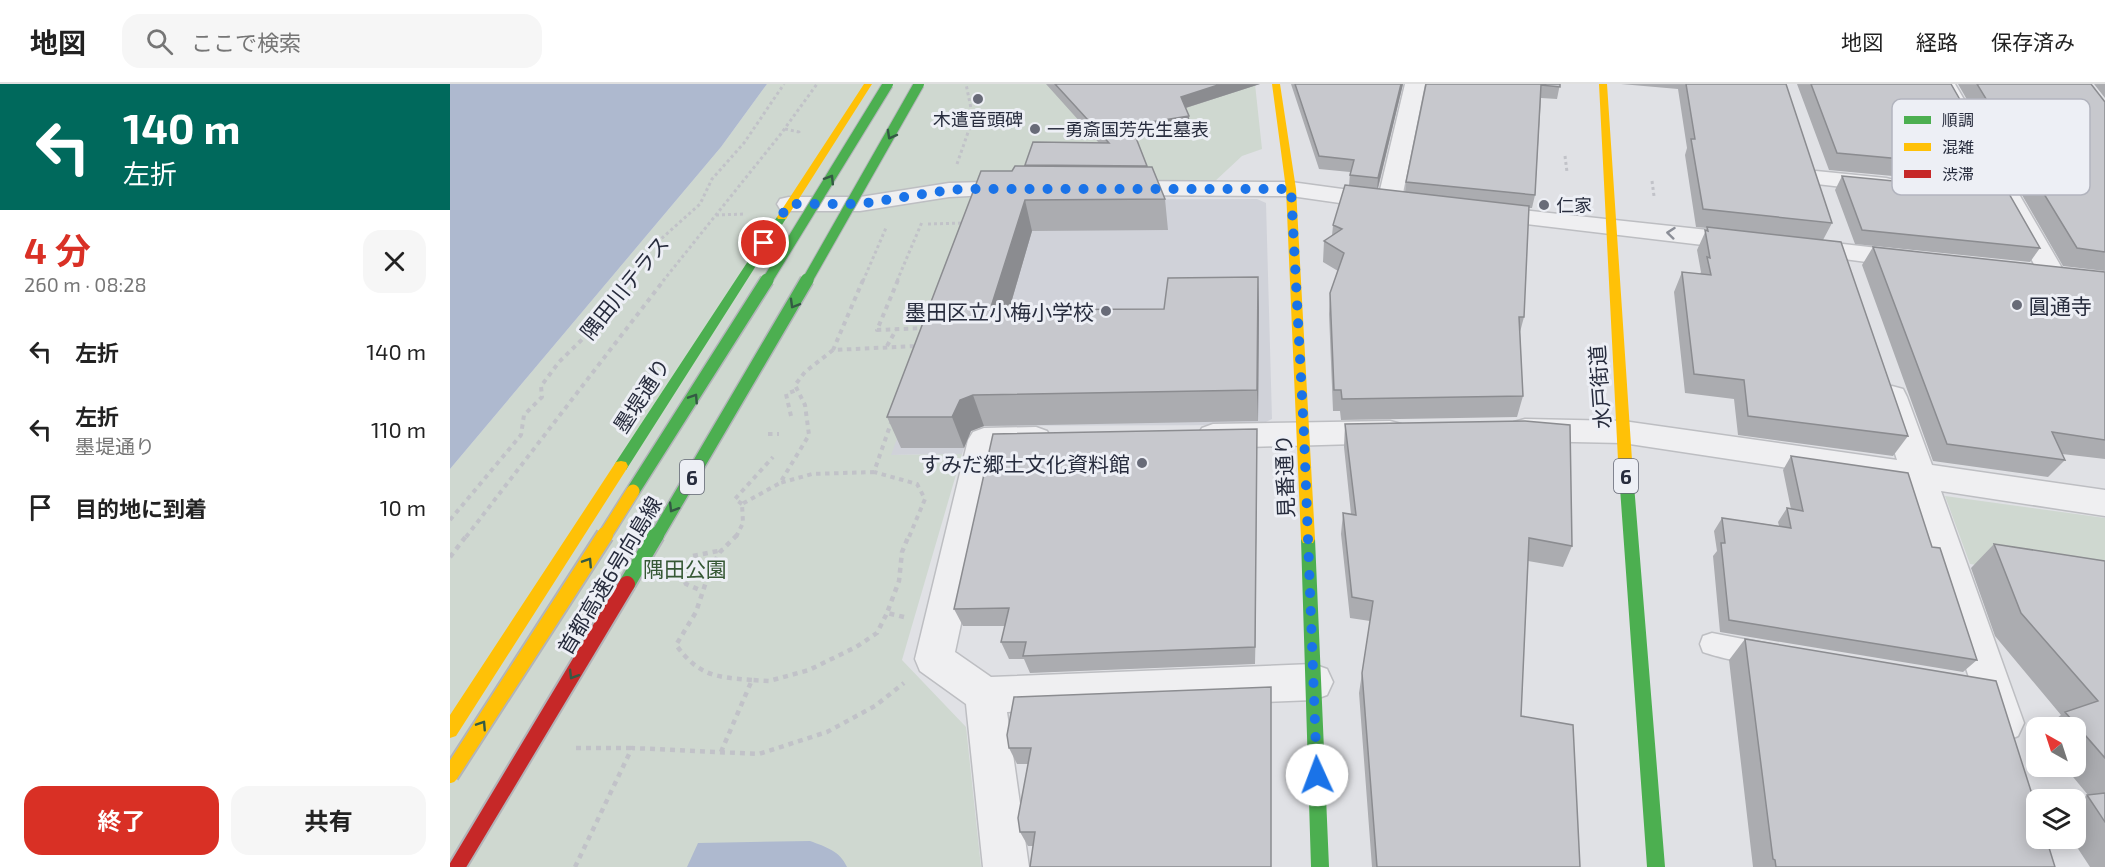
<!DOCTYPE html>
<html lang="ja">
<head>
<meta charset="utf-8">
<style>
	body { margin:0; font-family:"Exo 2","Noto Sans JP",sans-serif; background:#f6f6f6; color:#222; height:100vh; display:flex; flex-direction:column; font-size:22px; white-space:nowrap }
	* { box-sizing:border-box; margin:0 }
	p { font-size:20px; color:#767676 }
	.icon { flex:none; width:33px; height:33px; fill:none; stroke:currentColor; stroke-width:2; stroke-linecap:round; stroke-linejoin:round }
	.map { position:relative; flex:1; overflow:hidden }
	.side { display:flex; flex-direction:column; background:#fff; width:450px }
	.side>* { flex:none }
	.guide { background:#00695c; color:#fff; overflow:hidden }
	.needle { width:39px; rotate:321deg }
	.tools { position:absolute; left:1576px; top:633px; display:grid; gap:12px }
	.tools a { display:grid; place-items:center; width:60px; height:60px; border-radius:12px; background:#fff; box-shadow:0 3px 15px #0003; font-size:30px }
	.pin { position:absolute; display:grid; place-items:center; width:51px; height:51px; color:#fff; margin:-26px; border:3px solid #fff; border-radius:50%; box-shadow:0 2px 6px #0007 }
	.me { position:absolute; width:66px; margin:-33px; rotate:358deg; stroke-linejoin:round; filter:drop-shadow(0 0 4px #0008) }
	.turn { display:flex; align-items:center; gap:21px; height:126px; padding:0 24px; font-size:27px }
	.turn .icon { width:78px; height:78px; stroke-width:2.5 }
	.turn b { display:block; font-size:42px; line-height:51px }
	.round { display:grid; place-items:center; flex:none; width:63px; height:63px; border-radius:18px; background:#f6f6f6 }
	.headline { display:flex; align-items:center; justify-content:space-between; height:102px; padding:0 24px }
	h1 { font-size:36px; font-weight:700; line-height:45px; color:#d93025 }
	.primary-button { display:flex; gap:12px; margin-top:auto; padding:12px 24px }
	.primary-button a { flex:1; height:69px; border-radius:18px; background:#d93025; color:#fff; font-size:24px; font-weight:700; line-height:69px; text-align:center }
	.primary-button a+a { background:#f6f6f6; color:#222 }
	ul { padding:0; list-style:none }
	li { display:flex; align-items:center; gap:18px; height:78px; padding:0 24px }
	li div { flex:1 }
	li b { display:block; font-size:22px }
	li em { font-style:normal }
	header { display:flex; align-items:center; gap:36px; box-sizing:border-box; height:84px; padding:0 30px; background:#fff; border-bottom:2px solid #e0e0e0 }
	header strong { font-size:28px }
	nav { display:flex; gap:33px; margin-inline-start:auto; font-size:21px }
	.search { width:420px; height:54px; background:#f6f6f6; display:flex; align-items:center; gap:15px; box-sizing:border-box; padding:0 21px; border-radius:18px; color:#767676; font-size:22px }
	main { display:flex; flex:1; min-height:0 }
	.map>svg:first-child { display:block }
	.built { fill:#d0d2d9 }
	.green { fill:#cfd8d0 }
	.water { fill:#aeb9cf }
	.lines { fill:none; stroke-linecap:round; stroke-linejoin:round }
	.lane-casing { stroke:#bdbec2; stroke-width:3 }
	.street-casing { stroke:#bdbec2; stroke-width:3 }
	.path-far2 { stroke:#c1c2c8; stroke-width:3; stroke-dasharray:3 3; stroke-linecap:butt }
	.path-far1 { stroke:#c1c2c8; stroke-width:4; stroke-dasharray:4.5 4.5; stroke-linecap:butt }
	.path { stroke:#c1c2c8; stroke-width:4.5; stroke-dasharray:5 5; stroke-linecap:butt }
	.lane { fill:#efeff1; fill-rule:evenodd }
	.street { fill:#efeff1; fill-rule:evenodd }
	.fast { fill:#4caf50; fill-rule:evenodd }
	.slow { fill:#ffc107; fill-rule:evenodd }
	.fast-bridge-far2-casing { stroke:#b2b4b9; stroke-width:12; stroke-linecap:butt }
	.fast-bridge-far1-casing { stroke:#b2b4b9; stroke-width:16; stroke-linecap:butt }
	.fast-bridge-casing { stroke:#b2b4b9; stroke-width:20; stroke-linecap:butt }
	.slow-bridge-far1-casing { stroke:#b2b4b9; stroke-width:16; stroke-linecap:butt }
	.slow-bridge-casing { stroke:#b2b4b9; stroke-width:20; stroke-linecap:butt }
	.jam-bridge-casing { stroke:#b2b4b9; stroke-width:20; stroke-linecap:butt }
	.fast-bridge-far2 { stroke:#4caf50; stroke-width:10 }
	.fast-bridge-far1 { stroke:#4caf50; stroke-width:13 }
	.fast-bridge { stroke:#4caf50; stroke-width:16 }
	.slow-bridge-far1 { stroke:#ffc107; stroke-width:13 }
	.slow-bridge { stroke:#ffc107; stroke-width:16 }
	.jam-bridge { stroke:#c62828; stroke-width:16 }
	.wall { fill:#abacb0 }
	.shaded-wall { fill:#8b8c90 }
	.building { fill:#c7c8cd; stroke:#8b8c90; stroke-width:1.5 }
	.oneway { stroke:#345a44 }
	.oneway2 { stroke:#8b8e97 }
	.route { stroke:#1a73e8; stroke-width:10; stroke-dasharray:0 18 }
	.poi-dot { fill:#686b78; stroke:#edeff5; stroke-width:2 }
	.labels { text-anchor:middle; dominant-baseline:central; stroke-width:6; stroke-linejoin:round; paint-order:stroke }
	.far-poi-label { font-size:18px; fill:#272c3d; stroke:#edeff5; text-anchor:start }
	.shield { fill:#edeff5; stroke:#626674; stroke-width:1.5 }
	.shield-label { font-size:20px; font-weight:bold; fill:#272c3d }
	.street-label { font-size:21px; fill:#272c3d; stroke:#edeff5 }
	.poi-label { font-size:21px; fill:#272c3d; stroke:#edeff5; text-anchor:end }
	.park-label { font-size:21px; fill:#365835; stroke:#edeff5 }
	.key { fill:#edeff5; stroke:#b2b4be; stroke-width:1.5 }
	.key-label { font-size:16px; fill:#272c3d }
</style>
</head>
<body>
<header>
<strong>地図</strong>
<div class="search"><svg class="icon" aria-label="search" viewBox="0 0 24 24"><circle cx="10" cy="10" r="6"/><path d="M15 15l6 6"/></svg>ここで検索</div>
<nav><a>地図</a><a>経路</a><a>保存済み</a></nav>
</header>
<main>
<section class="side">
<div class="guide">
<div class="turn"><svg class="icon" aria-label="left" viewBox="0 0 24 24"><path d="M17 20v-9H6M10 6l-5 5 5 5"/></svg><div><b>140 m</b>左折</div></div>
</div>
<div class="headline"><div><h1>4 分</h1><p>260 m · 08:28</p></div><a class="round"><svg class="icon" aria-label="close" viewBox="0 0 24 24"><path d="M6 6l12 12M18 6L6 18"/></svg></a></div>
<ul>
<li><svg class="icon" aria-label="left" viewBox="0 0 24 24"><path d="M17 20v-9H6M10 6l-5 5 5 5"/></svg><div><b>左折</b></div><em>140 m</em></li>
<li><svg class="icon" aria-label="left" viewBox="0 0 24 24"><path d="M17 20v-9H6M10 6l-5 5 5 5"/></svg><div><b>左折</b><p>墨堤通り</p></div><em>110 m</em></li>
<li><svg class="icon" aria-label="arrive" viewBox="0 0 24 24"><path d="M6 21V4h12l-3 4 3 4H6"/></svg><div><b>目的地に到着</b></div><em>10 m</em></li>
</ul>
<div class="primary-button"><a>終了</a><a>共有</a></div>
</section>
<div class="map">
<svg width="1655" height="783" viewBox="0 0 1655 783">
	<rect width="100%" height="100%" fill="#e0e1e5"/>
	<path class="built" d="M807,115L816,119L822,335L810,341L522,342L512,370L440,371L534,116Z"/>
	<path class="green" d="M317,0H805L812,65L792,72L763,99L534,116L441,371L512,370L452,576L516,643L531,783H0V385L271,63Z
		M1495,412L1655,434V500L1520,480Z"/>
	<path class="water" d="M0,0H317L271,63L0,385Z
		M360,757C376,763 390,767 397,783H237L248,759Z"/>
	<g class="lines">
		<defs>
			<path id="lane" d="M1262,549L1324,561L1327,569L1324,577C1308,583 1270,574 1253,568L1250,560L1253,552Z"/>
			<path id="street" d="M955,0H975L951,119L948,124L939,126L841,112L666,111L658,109L654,104L658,99L666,97L841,98L929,110Z
				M1485,0H1505L1616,191L1612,197L1603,199L1594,197L1590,191Z
				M1366,87L1436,94L1444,96L1448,101L1444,106L1436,108L1358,99L1354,94L1358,89Z
				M570,97L578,99L582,104L578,109L499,113L410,127H339L330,125L327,120L330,115L339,113H410L499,99Z
				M1034,122L1295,150L1304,153L1308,158L1304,163L1295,166L1025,134L1022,129L1025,124Z
				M1350,155L1462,168L1471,170L1475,176L1471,182L1462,184L1341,168L1337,163L1341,158Z
				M1442,302L1453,305L1457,313L1482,381L1655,406V432L1491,407L1574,639L1568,652L1554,658L1540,652L1534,639L1456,402L1173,359L1075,357L1064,354L1059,346L1064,338L1075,335L1173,337L1447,376L1427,313L1431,305Z
				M940,337L951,340L956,348L951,356L940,359L763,364L752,360L747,352L752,344L763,340Z
				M586,343L597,347L602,355L597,363L586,367H548L505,568L541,593L863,580L877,585L883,598L877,611L863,616L557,628L579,783H533L516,620L470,587L465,575L518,356L523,348L534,344Z"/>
		</defs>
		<use href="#lane" class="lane-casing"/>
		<use href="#street" class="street-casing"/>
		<path class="path-far2" d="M335,45L349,48L348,50
			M1115,72L1117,88
			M507,80L523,34L516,0
			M1202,97L1204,112
			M266,131L295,130
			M478,140L515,139
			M179,197L201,164L250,120L262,95L294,59L334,0
			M213,197L330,51L367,0
			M413,197L436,144
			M447,197L472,138"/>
		<path class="path-far1" d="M413,196L383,266L467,262
			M448,196L427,246L476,244
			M437,262L446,246
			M383,266L355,288L345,301L355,321L359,351L330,399L362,390L424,388
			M341,332L336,310L347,306
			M442,336L424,388L467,400L475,415L459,453
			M318,350H329
			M292,420L285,415L323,373
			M0,436L71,351L74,331L92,313L91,302L109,278L155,233L180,196
			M16,453L214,196
			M286,453L293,439L292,420L330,399"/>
		<path class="path" d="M287,451L270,468L260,486L246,528L226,561C249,592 265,593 302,596
			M243,472L273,466
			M0,473L17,451
			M231,489L236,500L252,507
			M454,533L437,529L449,497L452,468L459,451
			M126,664H182
			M271,668L302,596L319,597L359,586L406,563L427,549L437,529
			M125,783L182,664L309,670L377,648L425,622L454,599"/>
		<use href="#lane" class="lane"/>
		<use href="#street" class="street"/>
		<path class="fast" d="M332,130L337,133L176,386H166L164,382L166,378L327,133Z
			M1175,371L1182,376L1215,783H1197L1168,376Z
			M858,449L863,451L865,455L879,783H861L851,455L853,451Z"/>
		<path class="slow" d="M414,0H422L336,135H328L327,133Z
			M822,0H830L846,105L865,455L863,459H853L851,455L836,105Z
			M1149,0H1157L1182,376L1175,381L1168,376Z
			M171,377L176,378L178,382L176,386L6,652L0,654V631L166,378Z"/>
		<defs>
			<path id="fast-bridge-far2" d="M317,197L438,0
				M357,197L469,0"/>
			<path id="fast-bridge-far1" d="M183,407L317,196
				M206,453L357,196"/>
			<path id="fast-bridge" d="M177,500L206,451"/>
			<path id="slow-bridge-far1" d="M154,453L183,407"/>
			<path id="slow-bridge" d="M0,691L155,451"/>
			<path id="jam-bridge" d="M7,783L177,500"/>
		</defs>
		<use href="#fast-bridge-far2" class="fast-bridge-far2-casing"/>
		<use href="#fast-bridge-far1" class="fast-bridge-far1-casing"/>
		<use href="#fast-bridge" class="fast-bridge-casing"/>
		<use href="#slow-bridge-far1" class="slow-bridge-far1-casing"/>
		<use href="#slow-bridge" class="slow-bridge-casing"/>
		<use href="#jam-bridge" class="jam-bridge-casing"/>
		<use href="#fast-bridge-far2" class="fast-bridge-far2"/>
		<use href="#fast-bridge-far1" class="fast-bridge-far1"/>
		<use href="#fast-bridge" class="fast-bridge"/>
		<use href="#slow-bridge-far1" class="slow-bridge-far1"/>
		<use href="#slow-bridge" class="slow-bridge"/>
		<use href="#jam-bridge" class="jam-bridge"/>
	</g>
	<path class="wall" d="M596,0H810L736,24L740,45L686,54L697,83L715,115L718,146L582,147L559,226L714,225L808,193L809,224L808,337L534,342L521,347L514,364H451L437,333L562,87L575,82V81L649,59Z
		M841,0H953L928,105L955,108L956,98L976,0H1110L1107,15L1091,14L1085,111L1082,124H1078L1074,233L1070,248L1073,312L1067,333L891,336L890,327H883L879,230L880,209L888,187L873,178L874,157L882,152L883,141L899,102L900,88L869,85Z
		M1171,0H1336L1382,139L1373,156L1458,352L1443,372L1288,351L1284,315L1235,309L1224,208L1232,188L1250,190L1251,188L1247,166L1257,144L1246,143L1235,71L1237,64L1228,5Z
		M1347,0H1501L1549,84L1538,101L1379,86Z
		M1508,0H1641L1655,18V187L1613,182Z
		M1644,0H1655V14Z
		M1392,92L1590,164L1580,178L1405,160L1385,106Z
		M1423,163L1655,188V375L1612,370L1615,376L1598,393L1483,377L1412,181Z
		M895,340L1122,462L1113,483L1078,477L1071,632L1130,783H922L909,609L920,537L900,534L891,450L893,429L901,430L894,363Z
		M807,345L805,580L580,589L574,575H559L551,558L555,542H513L504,525Z
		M1341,372L1482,463L1527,576L1513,588L1270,548L1263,472L1267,467L1264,447L1272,434L1329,442L1328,438L1337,424L1341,425L1333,386Z
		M1544,460L1655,477V783H1640L1621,754H1626V718L1638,711L1614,682H1626V644H1594L1611,631L1545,552L1521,484Z
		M1295,555L1605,783H1303L1279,576Z
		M821,603L583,762H578L570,748L578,680H567L559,664Z"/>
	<path class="shaded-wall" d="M771,0H810L732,25L731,13Z
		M951,0H953L927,107L928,94Z
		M739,32L740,45L683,54L681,41Z
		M575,116L582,147L550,257L540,226Z
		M808,193L809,224L808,337L807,306Z
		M523,311L534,342L521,347L514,364L502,333L510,316Z
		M807,345V364L805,580V563Z"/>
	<path class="building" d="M605,0H771L731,13L739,32L681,41L697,82L575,81L583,58L659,59Z
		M845,0H951L928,94L900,91L904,76L869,72Z
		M976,0H1110V3L1091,1L1085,111L956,98Z
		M1236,0H1336L1382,139L1253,125L1241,55H1245Z
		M1361,0H1501L1549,84L1387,69Z
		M1527,0H1641L1655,18V168L1627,164Z
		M565,82L702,83L715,115L575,116L540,226L714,225L718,194L808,193L807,306L523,311L510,316L502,333H437L531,87H562Z
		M1392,92L1558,108L1590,164L1412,146Z
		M895,101L1079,122L1074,233H1069L1073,312L892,315L891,306H884L880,209L894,169L874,157L892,145L883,141Z
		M1257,143L1391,158L1458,352L1298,332L1294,296L1244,290L1232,188L1261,191L1257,173L1260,174L1255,146L1258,147Z
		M1423,163L1655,188V356L1602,348L1615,376L1497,360Z
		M1075,337L1120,341L1122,462L1079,454L1071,632L1123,641L1130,783H927L912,589L923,517L902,513L893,429L906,431L895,340Z
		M807,345L805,563L573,572L576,558H551L559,524L504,525L543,350Z
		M1341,372L1458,389L1482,463L1490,464L1527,576L1279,536L1271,459H1275L1272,434L1341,444L1337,424L1353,427Z
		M1544,460L1655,477V674L1615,628L1648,617L1571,529Z
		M1295,555L1546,597L1587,726V754H1596L1605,783H1326L1325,776L1323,775Z
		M821,603V783H580L585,748H570L568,734L581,664H559L557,651L564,613Z
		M1655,709V738L1637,711Z"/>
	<defs><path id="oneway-chevron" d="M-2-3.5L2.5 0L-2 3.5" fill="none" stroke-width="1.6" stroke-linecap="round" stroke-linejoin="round" transform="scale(1.5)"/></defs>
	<g class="oneway">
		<use href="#oneway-chevron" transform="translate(441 51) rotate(119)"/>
		<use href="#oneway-chevron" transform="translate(380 95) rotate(-58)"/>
		<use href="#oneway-chevron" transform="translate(344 220) rotate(120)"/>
		<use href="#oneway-chevron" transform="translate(244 314) rotate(-57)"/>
		<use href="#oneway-chevron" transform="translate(223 424) rotate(121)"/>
		<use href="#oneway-chevron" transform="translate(138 478) rotate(-57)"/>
		<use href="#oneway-chevron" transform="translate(123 591) rotate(121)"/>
		<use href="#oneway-chevron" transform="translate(32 641) rotate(-57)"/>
	</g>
	<use class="oneway2" href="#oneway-chevron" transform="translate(1221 149) rotate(-174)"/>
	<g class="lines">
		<path class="route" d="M314,159L339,120H410L499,106L517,105H841L854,350L867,691"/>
	</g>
	<g class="poi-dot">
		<circle cx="528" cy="15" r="6"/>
		<circle cx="585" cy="45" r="6"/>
		<circle cx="1094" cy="121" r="6"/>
		<circle cx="1567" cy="221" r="6"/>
		<circle cx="656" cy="227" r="6"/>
		<circle cx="692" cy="379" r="6"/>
	</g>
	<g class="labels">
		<g class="far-poi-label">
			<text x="528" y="35" text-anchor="middle">木遣音頭碑</text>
			<text x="597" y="45">一勇斎国芳先生墓表</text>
			<text x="1106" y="121">仁家</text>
		</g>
		<g class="shield">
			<rect x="1164" y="375" width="24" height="34" rx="4.5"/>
			<rect x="230" y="376" width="24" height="34" rx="4.5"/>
		</g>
		<g class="shield-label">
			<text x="1176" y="392">6</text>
			<text x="242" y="393">6</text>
		</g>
		<g class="street-label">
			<text transform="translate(174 203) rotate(-51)">隅田川テラス</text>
			<text transform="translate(1149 303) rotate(-94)">水戸街道</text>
			<text transform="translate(191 311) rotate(-57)">墨堤通り</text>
			<text transform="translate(834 392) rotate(-92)">見番通り</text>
			<text transform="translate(159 491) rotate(-59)">首都高速6号向島線</text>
		</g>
		<g class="poi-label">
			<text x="1579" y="221" text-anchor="start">圓通寺</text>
			<text x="644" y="227">墨田区立小梅小学校</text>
			<text x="680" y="379">すみだ郷土文化資料館</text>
		</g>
		<g class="park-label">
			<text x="235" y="484">隅田公園</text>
		</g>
	</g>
	<rect x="1442" y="15" width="198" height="96" rx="9" class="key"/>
	<rect x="1454" y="32" width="27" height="8" fill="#4caf50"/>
	<rect x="1454" y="59" width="27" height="8" fill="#ffc107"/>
	<rect x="1454" y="86" width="27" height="8" fill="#c62828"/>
	<g class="key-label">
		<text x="1492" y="42">順調</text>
		<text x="1492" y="69">混雑</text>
		<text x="1492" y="96">渋滞</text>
	</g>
</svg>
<div class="tools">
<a><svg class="needle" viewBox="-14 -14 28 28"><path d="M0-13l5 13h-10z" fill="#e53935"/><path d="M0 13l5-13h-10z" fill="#767676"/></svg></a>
<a><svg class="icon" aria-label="layers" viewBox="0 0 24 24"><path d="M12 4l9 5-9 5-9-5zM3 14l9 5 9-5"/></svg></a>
</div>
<div class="pin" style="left:314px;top:159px;background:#d93025"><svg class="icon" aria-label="arrive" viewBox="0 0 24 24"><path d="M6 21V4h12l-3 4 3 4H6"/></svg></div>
<svg class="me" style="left:867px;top:691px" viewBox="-20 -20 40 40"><circle r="19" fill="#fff"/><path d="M0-13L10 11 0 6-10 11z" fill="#1a73e8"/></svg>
</div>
</main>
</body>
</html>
